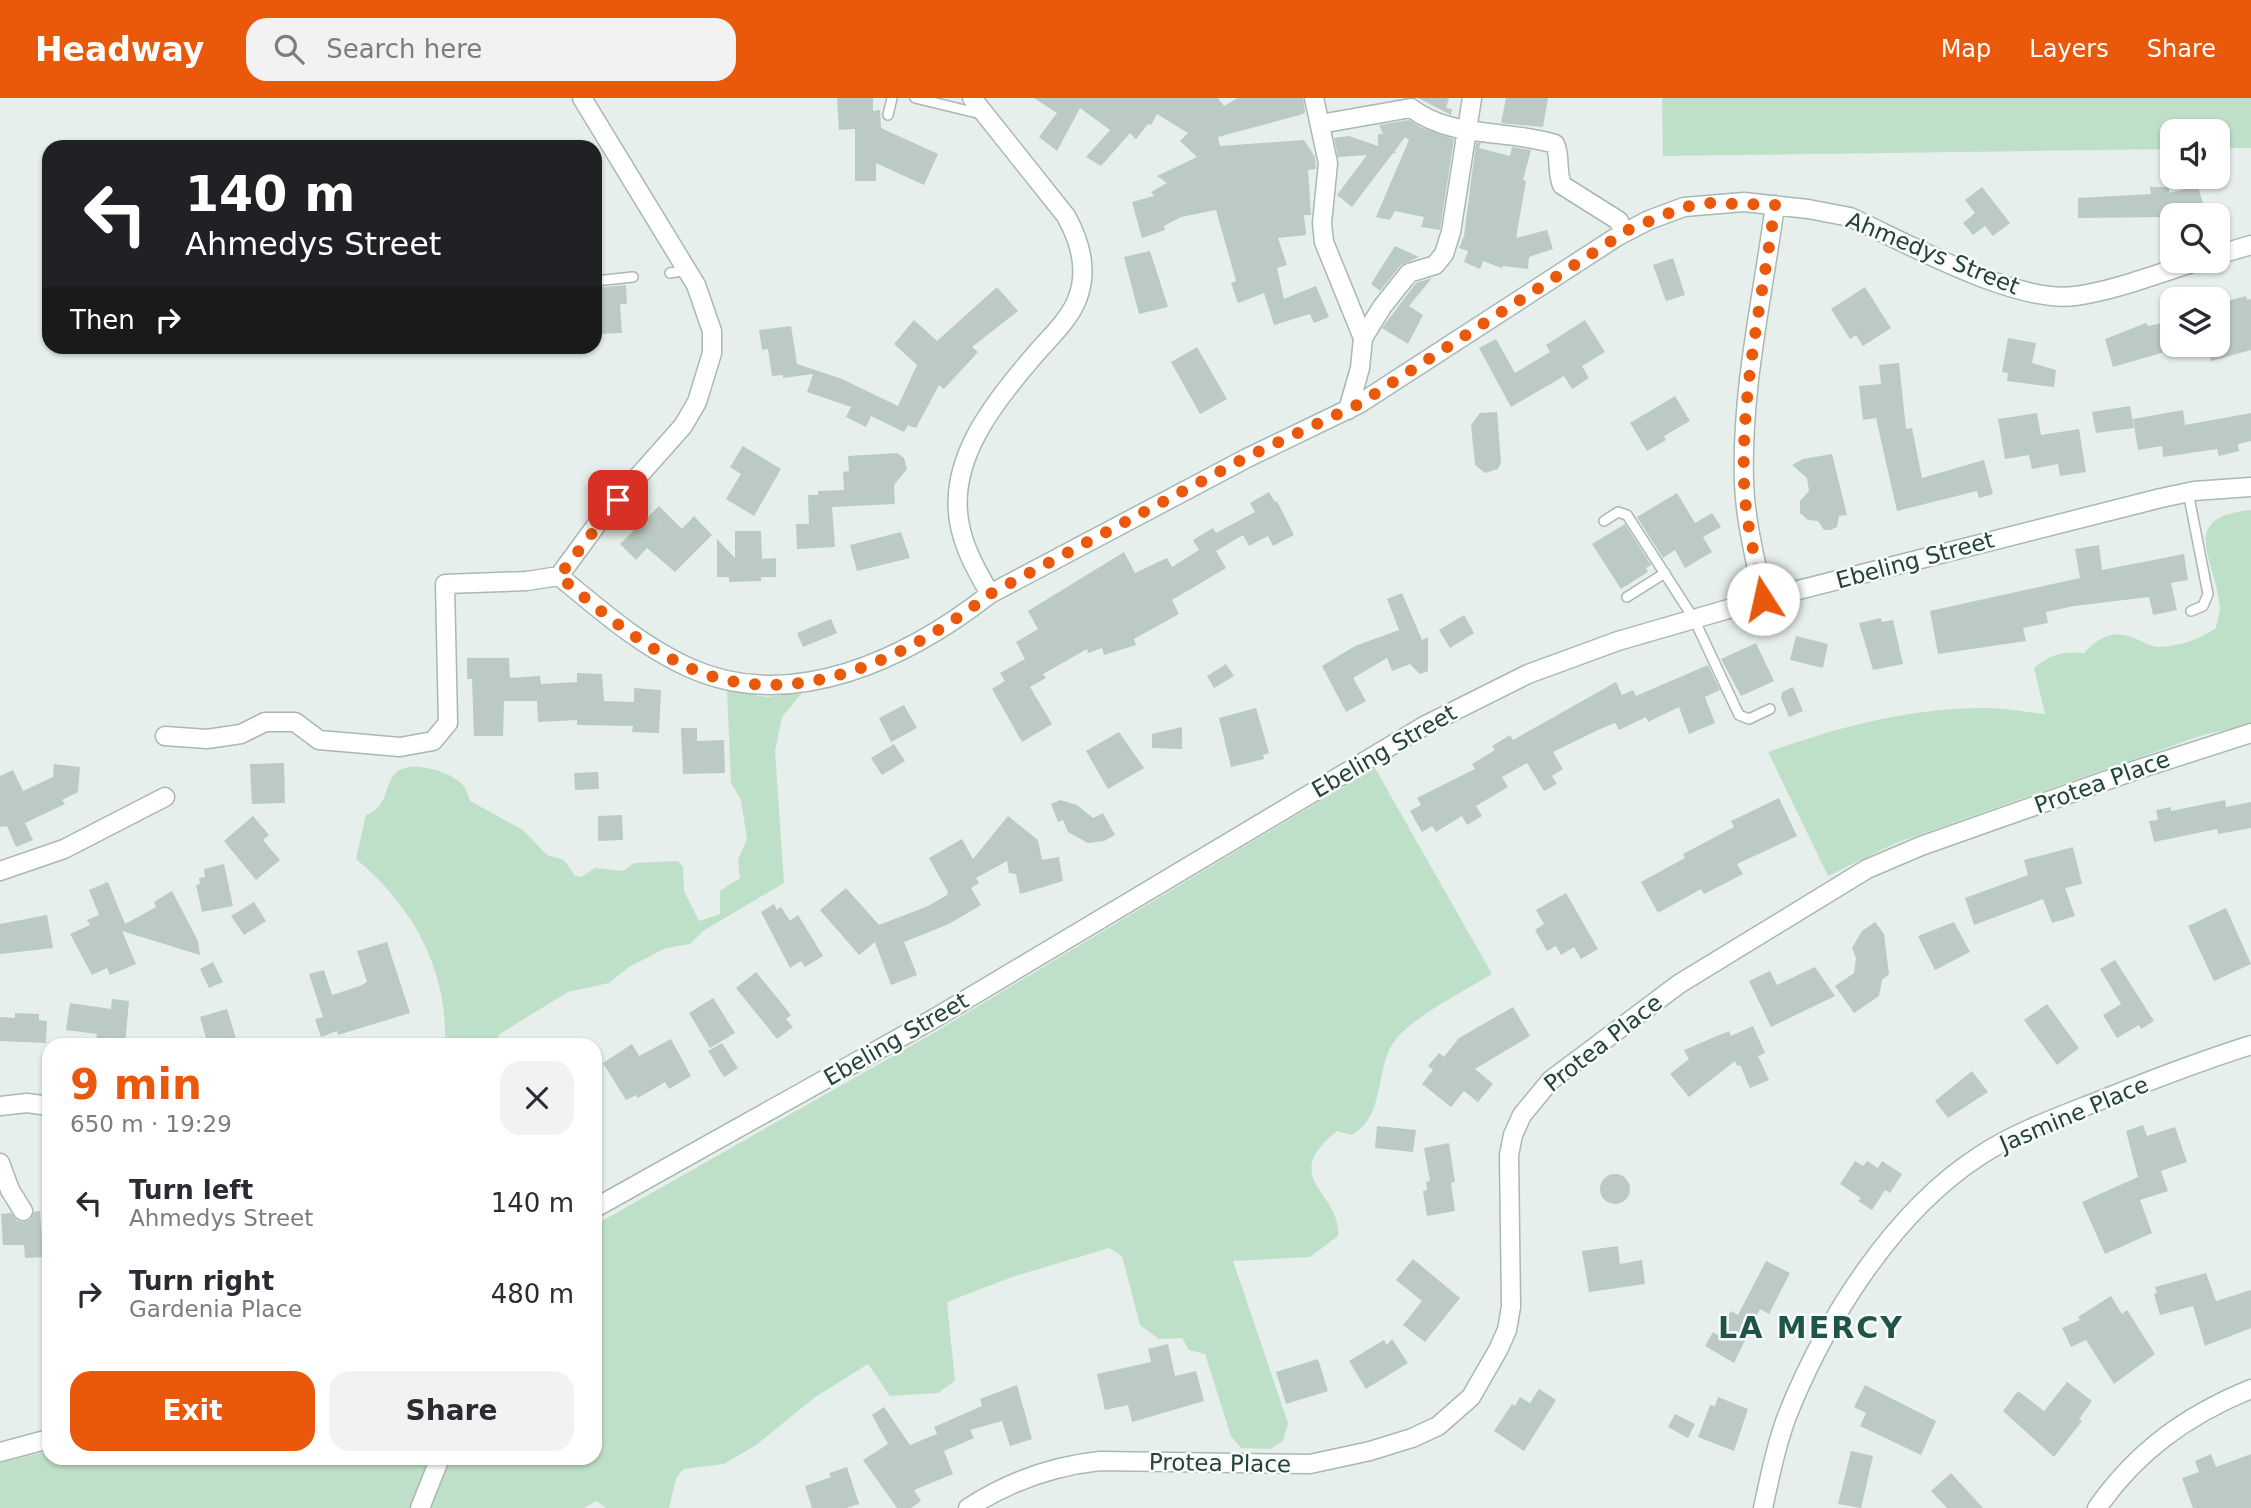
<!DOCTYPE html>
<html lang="en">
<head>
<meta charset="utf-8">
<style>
	body { margin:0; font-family:"DejaVu Sans",sans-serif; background:#f2f2f3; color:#2b2b33; height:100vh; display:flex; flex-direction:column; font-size:26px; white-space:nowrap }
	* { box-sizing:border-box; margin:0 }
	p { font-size:23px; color:#7c7c81 }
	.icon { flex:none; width:38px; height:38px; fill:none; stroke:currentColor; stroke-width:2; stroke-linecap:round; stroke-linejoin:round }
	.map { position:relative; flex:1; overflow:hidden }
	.sheet { position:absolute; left:42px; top:940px; width:560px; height:427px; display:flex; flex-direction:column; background:#fff; border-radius:21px; box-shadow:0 2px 5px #0004 }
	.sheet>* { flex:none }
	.guide { position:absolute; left:42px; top:42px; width:560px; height:214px; border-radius:21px; box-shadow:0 2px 5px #0004; background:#202124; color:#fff; overflow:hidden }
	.tools { position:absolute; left:2160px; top:21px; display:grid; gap:14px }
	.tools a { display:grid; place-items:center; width:70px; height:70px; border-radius:14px; background:#fff; box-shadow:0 2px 5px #0004; font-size:35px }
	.pin { position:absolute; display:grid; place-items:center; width:60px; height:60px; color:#fff; margin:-30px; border-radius:14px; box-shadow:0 4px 10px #0006 }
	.me { position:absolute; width:77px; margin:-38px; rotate:350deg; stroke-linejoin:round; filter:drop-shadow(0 0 5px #0008) }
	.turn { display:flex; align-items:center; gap:24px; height:147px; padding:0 28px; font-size:32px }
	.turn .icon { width:91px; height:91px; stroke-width:2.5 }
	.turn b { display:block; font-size:49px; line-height:60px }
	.then { display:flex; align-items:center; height:66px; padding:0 28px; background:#0003; gap:14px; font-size:26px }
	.round { display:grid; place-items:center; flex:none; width:74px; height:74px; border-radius:21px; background:#f2f2f3 }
	.summary { display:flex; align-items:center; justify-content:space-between; height:119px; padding:0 28px }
	h1 { font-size:42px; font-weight:700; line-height:52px; color:#ea580c }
	.button { display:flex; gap:14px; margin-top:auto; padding:14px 28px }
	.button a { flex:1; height:80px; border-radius:21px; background:#ea580c; color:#fff; font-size:28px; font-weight:700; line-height:80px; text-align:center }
	.button a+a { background:#f2f2f3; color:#2b2b33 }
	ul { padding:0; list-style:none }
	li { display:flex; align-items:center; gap:21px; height:91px; padding:0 28px }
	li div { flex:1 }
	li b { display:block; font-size:26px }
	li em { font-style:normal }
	header { display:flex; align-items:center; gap:42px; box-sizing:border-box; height:98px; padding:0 35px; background:#ea580c; color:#fff }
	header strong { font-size:33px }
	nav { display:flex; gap:38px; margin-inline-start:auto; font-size:24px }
	.search { width:490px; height:63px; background:#f2f2f3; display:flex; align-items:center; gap:18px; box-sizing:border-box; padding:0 24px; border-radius:21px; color:#7c7c81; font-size:26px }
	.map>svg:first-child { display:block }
	.green { fill:#bfe0c8 }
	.building { fill:#bbcac4 }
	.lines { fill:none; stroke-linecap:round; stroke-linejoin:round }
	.service-casing { stroke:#a8b8b2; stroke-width:12 }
	.minor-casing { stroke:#a8b8b2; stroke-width:21 }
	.service { stroke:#fff; stroke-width:9 }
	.minor { stroke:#fff; stroke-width:18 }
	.route { stroke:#ea580c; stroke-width:12; stroke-dasharray:0 21.6 }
	.labels { text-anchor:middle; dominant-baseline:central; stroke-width:5; stroke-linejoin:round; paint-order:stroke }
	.street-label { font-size:23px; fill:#24423a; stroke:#f7fbf9 }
	.district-label { font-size:30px; font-weight:bold; letter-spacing:2px; fill:#1f5548; stroke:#f7fbf9 }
</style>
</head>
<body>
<header>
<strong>Headway</strong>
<div class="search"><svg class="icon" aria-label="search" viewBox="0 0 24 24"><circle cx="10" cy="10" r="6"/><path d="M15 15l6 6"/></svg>Search here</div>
<nav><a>Map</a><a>Layers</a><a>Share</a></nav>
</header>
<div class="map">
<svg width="2251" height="1410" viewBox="0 0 2251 1410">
	<rect width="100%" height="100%" fill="#e6efeb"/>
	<path class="green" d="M1662,0H2251V50H2217V33H2172V51L1663,58Z
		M2251,412V626L2203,637L1896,745L1828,778L1768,654C1839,629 1909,610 1985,610C2005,610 2025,614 2045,616L2034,570C2051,556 2062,553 2084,555C2103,535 2117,531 2143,544C2147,546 2153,549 2158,549C2177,549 2201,541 2216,530C2217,523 2220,515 2220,509C2216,462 2176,419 2251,412Z
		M727,592L766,599L802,595L782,619L775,653L784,785L703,833L690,846L666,850L629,869L609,885L568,894L501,935L491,947H445C448,872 413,808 356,761L366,717C391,707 382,687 397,674C411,661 453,674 464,688C467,692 468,698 470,703L523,732L547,757L564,762L575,778L581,779L595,770L623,773L634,765L678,763L683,769L684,793L699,823L720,816V793L740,780L738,762L747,741L741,702L731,685Z
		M1375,670L1492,876C1466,892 1409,921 1393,945C1375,973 1385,1021 1351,1037L1337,1033C1277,1081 1342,1094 1338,1138L1310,1159L1233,1163L1288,1325L1283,1343L1270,1351L1241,1350L1231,1338L1205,1256L1189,1252L1182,1240L1159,1241L1140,1227L1122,1158L1109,1150L1012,1179L947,1204L955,1283L938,1295L890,1298L868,1266L814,1300L756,1347L724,1366L683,1371L676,1381L669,1410H606L596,1403L584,1410H0V1365L49,1353V1360H595V1127L932,936Z"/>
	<path class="building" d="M837,0H873V13L880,12L881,30L938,56L924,87L876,65V83H855V31L839,32Z
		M1034,0H1218L1224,8L1238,0H1303L1305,14L1303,16L1218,39L1220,48L1304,42L1315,59L1316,71L1308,72L1311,117H1304L1306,137L1278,140L1287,167L1277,170L1284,201L1316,188L1329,219L1314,225L1310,216L1274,227L1264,195L1238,205L1231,185L1236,183L1216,112L1181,119L1164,128L1165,132L1142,140L1132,104L1154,98L1151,94L1167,85L1157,78L1197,59L1180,43L1188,35L1157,16L1151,27L1148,26L1136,41L1130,35L1101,68L1086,59L1110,32L1080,10L1057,53L1039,39L1057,15Z
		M1418,0H1449L1446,10L1452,11L1451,17Z
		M1506,0H1548L1543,29L1501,25Z
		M1409,22L1422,30L1454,41L1440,132L1421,129L1424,119L1395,113L1390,122L1376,119L1409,42L1405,39L1394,54L1397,55H1393L1352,109L1337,97L1367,57L1338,59L1334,40L1349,38L1378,48V36H1383L1379,27Z
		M1476,45H1481L1479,50L1510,58L1512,49L1531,52L1523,82L1526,83L1516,140L1547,132L1553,151L1529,159L1528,171L1503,168L1502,170L1483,163L1480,171L1464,164L1468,153L1459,150L1464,138Z
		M2198,88L2203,106L2170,114V119L2078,120V100L2151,96L2150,89H2169V95Z
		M1982,89L2010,125L1993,138L1985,128L1973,137L1963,125L1975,115L1965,102Z
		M1395,148L1419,159L1401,167L1380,193L1371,186Z
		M1150,153L1168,209L1139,216L1124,159Z
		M1673,160L1685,197L1666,203L1653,167Z
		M1432,180L1409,208L1423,217L1408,246L1382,230L1416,185Z
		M626,187L627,206H620L622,235L595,236V190Z
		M997,189L1018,213L972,249L978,254L944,291L939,287L916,330L908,327L904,334L871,318L866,329L846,319L851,309L807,294L813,276L783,280V277L772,278L768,251L762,252L759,232L791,228L797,266L842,281L898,308L917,267L894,246L914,222L937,243Z
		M1865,189L1891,230L1863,248L1856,237L1850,241L1831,211Z
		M2246,198L2247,202L2251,201V252L2211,263L2207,247H2217V206Z
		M1585,222L1605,254L1582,268L1589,280L1572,291L1564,278L1511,309L1479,250L1496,241L1515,275L1550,254L1546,247Z
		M2172,223V247L2167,249L2168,253L2113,269L2105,241L2146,225L2148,228Z
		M2008,240L2036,245L2032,265L2056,272L2054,289L2007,283L2008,275L2002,274Z
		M1197,249L1227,301L1200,316L1171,264Z
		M1899,265L1906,331L1912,330L1922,380L1984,362L1993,396L1979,400L1977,393L1897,413L1876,320L1863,322L1859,288L1881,286L1879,267Z
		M1675,298L1690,323L1664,338L1666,342L1647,353L1630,325Z
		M2130,308L2134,330L2096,335L2092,314Z
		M2183,312L2185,327L2251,315V343L2238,346L2239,353L2219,358L2217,351L2163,359L2162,348L2138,352L2133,321Z
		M1497,314L1501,364L1498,371L1485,375L1475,367L1471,327L1480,315Z
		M2037,315L2041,337L2079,331L2086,374L2060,378L2058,366L2032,371L2029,357L2005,361L1998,321Z
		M743,348L781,371L754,418L726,401L741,376L730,369Z
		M897,355L904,360L907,371L894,387L895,406L832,409L835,449L797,451L796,426H809L808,397H818V393L844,392L843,374L849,373L848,358Z
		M1832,356L1847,417L1839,418L1837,429L1830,432H1824L1818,423L1808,422L1800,415V403L1809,393L1807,380L1792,367L1803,361Z
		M1269,394L1275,404L1277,403L1294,437L1273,448L1268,438L1249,448L1243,437L1216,453L1226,470L1172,502L1179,516L1134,541L1136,547L1104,557L1102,550L1088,555L1087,551L1043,576L1046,580L1030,589L1052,626L1022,644L992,591L1005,583L1000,575L1025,561L1016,544L1038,531L1028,513L1124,454L1135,475L1167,460L1172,469L1199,452L1193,442L1213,430L1216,435L1255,414L1250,405Z
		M1677,395L1695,425L1712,415L1721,429L1703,439L1712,454L1685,470L1675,452L1663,460L1637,419Z
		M659,408L682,431L694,418L712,437L675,474L647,450L636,462L620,446Z
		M1625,426L1651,467L1646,470L1648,474L1621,491L1592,446Z
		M735,433H761L762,461L776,460V479H761V483L729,484V479H717V441L735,460Z
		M901,434L910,460L857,473L850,447Z
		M2099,447L2102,472L2184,456L2188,482L2171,485L2177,512L2153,517L2149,499L2074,508L2046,514L2048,525L2023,530L2026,543L1938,556L1930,513L2080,480L2075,451Z
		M1402,495L1422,542L1428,539V573L1420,576L1410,566L1392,573L1387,560L1353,580L1366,603L1346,614L1322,568L1355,548L1399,532L1387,501Z
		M1464,517L1474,535L1450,550L1439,532Z
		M1881,520L1882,524L1893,522L1903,566L1873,572L1859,525Z
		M831,521L837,535L803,549L797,535Z
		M1796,538L1828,546L1823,570L1790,562Z
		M1756,545L1774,583L1741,598L1721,561Z
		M467,560H509L510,580L540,578L541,586L577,584V575L602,576L604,603L634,604V590L661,592L659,635L632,634L633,628L577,627V622L538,624L537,603H504L503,638H474L472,581H467Z
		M1226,566L1234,578L1214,590L1207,578Z
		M1708,567L1720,592L1705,599L1715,625L1689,636L1679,609L1648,624L1646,619L1619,632L1615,625L1598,632L1553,654L1563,671L1552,678L1557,686L1544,693L1527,665L1502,679L1508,689L1476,708L1482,718L1467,727L1462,718L1436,734L1432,728L1422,734L1410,713L1421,707L1417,700L1475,671L1472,666L1495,652L1492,648L1510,637L1513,642L1616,584L1622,597L1633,592L1636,598Z
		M1793,589L1803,613L1789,619L1781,600L1782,594Z
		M904,607L917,630L891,644L879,620Z
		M1256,610L1269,655L1263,657L1264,661L1231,669L1219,620Z
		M1182,629V651L1152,650V636Z
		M681,630H697V643L724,642L725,675L683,676Z
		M1119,634L1144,670L1108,691L1086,653Z
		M894,646L905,663L882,677L871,660Z
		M284,665L285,705L252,706L250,666Z
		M54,666L80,669L78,694L62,702L65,706L25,725L33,742L16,749L7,728L0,729V678L13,672L23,693L53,679Z
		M598,674L599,691L575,692L574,675Z
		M1779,700L1797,738L1737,766L1743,776L1704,796L1701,791L1658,815L1641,784L1685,760L1683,756L1734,729L1731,723Z
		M1060,702L1077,707L1093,720L1103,715L1115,737L1104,743L1088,745L1068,734L1063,722L1058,724L1051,706Z
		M2225,702L2226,709L2251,704V730L2218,736L2217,731L2154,744L2149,723L2158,722L2156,712L2171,709V713Z
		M622,717L623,742L598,743V718Z
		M253,718L269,737L263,742L280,762L256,782L224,743Z
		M1008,718L1038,742L1042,762L1059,759L1063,783L1020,796L1016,776L1009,775L1007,763L976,780L979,785L971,790L981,807L949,826L904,844L917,877L891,887L875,844L859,857L820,812L846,790L879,827L928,808L949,796H946L948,794L929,760L962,741L973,761Z
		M2073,749L2082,786L2065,790L2075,818L2052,825L2043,801L1974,827L1965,800L2028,777L2024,762Z
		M224,766L233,808L202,814L196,787L200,786L199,780L205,779L204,771Z
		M108,784L125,826L156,809L154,804L172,793L198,843L200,857L122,833L136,866L110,877L107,870L92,877L70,836L90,827L87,822L99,817L89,792Z
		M1566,795L1598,851L1581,861L1574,849L1561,857L1556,848L1547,853L1535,832L1544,826L1536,812Z
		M254,804L266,823L244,837L231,818Z
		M774,806L777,812L781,809L790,823L798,817L823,858L805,869L801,863L790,870L761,814Z
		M2226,810L2251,866L2214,883L2188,828Z
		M47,817L53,850L0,856V826Z
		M1875,824L1884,836L1889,876L1882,882L1879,898L1854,915L1835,888L1854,875L1856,860L1852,850L1862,833Z
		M1954,824L1970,854L1935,872L1918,838Z
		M387,844L410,915L338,937L337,933L321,939L315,921L323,919L309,876L324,872L332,897L360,888L367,884L357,853Z
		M2115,862L2154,923L2141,931L2139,927L2117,940L2103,917L2121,906L2100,871Z
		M213,864L223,884L209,890L200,871Z
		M1815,869L1835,898L1771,929L1749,883L1770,873L1777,887Z
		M756,874L791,917L786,921L793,929L777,941L736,890Z
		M713,900L735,935L710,950L689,915Z
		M112,901L129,903L125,947L96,943L97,936L66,932L70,905L111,911Z
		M2047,906L2079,950L2057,967L2024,922Z
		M1513,909L1530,938L1475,971L1493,986L1478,1004L1464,993L1451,1009L1422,986L1433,972L1428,968L1439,955L1444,959L1459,940Z
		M227,911L238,947H208L200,919Z
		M15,915L39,916V922L47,923L46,945L0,943V919L15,920Z
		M1753,928L1765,955L1758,958L1769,982L1750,990L1740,967L1737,968L1735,963L1689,999L1670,976L1689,961L1684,952L1729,933L1731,938Z
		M671,941L691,978L669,991L665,984L638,1000L636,997L626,1002L603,965L632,946L639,958Z
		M722,945L738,970L724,979L708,953Z
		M1972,973L1988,994L1948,1020L1935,1003Z
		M2143,1027L2147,1038L2175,1029L2187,1064L2161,1073L2168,1093L2140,1102L2152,1135L2105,1156L2082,1104L2138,1079L2126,1033Z
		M1377,1028L1416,1032L1413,1054L1375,1050Z
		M1449,1045L1455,1084L1451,1085L1455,1113L1427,1118L1423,1093L1427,1092L1426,1084L1430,1083L1424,1050Z
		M1855,1063L1863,1068L1867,1063L1878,1070L1882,1063L1902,1076L1890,1095L1885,1092L1872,1112L1858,1103L1861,1100L1840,1086Z
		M1600 1091a15 15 0 1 1 30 0a15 15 0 1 1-30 0Z
		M40,1113L43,1159L25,1160L24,1147H3L1,1116L11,1115L17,1123L24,1124L30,1122L34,1114Z
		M1618,1148L1620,1166L1642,1162L1645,1186L1589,1194L1582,1153Z
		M1413,1161L1460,1200L1425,1244L1403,1227L1422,1203L1396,1182Z
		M1766,1163L1790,1175L1769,1216L1760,1211L1734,1265L1705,1248L1713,1234L1717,1237L1731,1213L1738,1217Z
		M2206,1175L2216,1203L2251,1192V1230L2205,1248L2193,1208L2160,1217L2154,1196L2157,1195L2155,1189Z
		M2111,1198L2122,1216L2127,1212L2155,1256L2114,1286L2086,1242L2071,1249L2062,1230L2080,1222L2078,1219Z
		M1392,1241L1408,1265L1366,1291L1349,1263L1384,1242L1387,1247Z
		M1168,1246L1175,1278L1196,1273L1204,1303L1132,1324L1128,1307L1105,1312L1097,1276L1151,1264L1148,1251Z
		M1318,1261L1328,1293L1286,1306L1276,1274Z
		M2067,1284L2092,1303L2079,1321L2082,1323L2054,1359L2003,1313L2018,1293L2044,1313Z
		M1017,1287L1032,1341L1010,1348L1002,1323L970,1332L974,1340L944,1353L953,1376L914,1392L921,1403L911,1410H897L863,1362L888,1346L872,1317L884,1309L910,1347L937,1336L934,1329L982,1308L980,1301Z
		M1865,1287L1936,1323L1921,1357L1860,1328L1866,1315L1854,1309Z
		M1539,1291L1556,1302L1524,1353L1494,1333L1512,1306L1515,1308L1520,1299L1530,1305Z
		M1718,1299L1748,1311L1734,1353L1698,1339L1710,1307L1715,1308Z
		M1675,1316L1695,1326L1688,1340L1668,1329Z
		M1851,1353L1873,1358L1861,1410L1838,1406Z
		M2211,1356L2216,1369L2251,1356V1410H2193L2182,1380L2199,1374L2195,1363Z
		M847,1369L859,1406L846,1410H812L805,1388L831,1379L829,1375Z
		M1951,1375L1983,1410H1947L1931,1393Z"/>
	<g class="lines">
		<defs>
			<path id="service" d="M915,0L981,16
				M888,17L892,0
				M670,175L688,172
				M595,183L633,179
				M2188,394L2208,496L2203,508L2191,513
				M1604,423L1618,414L1627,417L1694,521L1739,617L1749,621L1770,611
				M1627,499L1665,475"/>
			<path id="minor" d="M972,0L1066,118C1080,143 1088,171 1078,199C1070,222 1048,241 1033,259C994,304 946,364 960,428C965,453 978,475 990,496
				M1314,0L1328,65L1322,125L1324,144L1363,240L1360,270L1348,312
				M1320,26L1411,10C1451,41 1508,31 1555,46C1561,60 1556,72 1562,87L1619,123L1623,135
				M2217,157L2251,147
				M1363,240L1382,209L1409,175L1435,167L1444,156L1451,134L1472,0
				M559,478L603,418L683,328L697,304L712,255V233L696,187L582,0
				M1763,501C1756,463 1745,422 1744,384C1741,291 1763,198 1775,107
				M165,638L207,641L241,636L265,624H295L319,642L400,649L433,643L448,625L445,486L527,483L559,478C600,512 641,548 690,570C793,616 908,560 990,496L1247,360L1359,306L1618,138L1649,122L1684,109L1744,104L1808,111L1850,119C1907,145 2015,206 2075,198C2117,192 2159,175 2199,163
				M0,773L64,751L165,699
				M0,1008L27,1005L49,1008
				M0,1065L10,1092L23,1113
				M595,1110L935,920L1424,628L1528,576L1618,543L1763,501L2161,400L2194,393L2251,389
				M0,1354L49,1341
				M420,1410L440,1360
				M968,1410C1008,1384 1052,1368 1100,1363L1310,1366L1370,1353L1412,1340L1438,1328L1471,1299L1498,1252L1507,1232L1511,1209L1509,1057L1513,1037L1522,1017L1551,982L1679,886L1867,771L1921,748L2136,672L2251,635
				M1763,1410C1770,1378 1777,1343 1789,1313C1828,1218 1894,1113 1981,1057C2018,1033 2061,1018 2101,1002C2151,982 2200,963 2251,947
				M2097,1410C2137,1353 2187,1317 2251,1291"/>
		</defs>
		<use href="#service" class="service-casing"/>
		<use href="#minor" class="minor-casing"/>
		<use href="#service" class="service"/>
		<use href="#minor" class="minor"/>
	</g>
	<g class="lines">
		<path class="route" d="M618,402L559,478C600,513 641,548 690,570C793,616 908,560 990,496L1247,359L1359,306L1630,131L1684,109L1708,105L1775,107C1763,198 1741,291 1744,384C1745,422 1756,463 1763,501"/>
	</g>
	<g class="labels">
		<g class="street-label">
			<text transform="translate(1933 155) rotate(22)">Ahmedys Street</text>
			<text transform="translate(1915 462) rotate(-15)">Ebeling Street</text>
			<text transform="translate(1384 653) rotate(-30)">Ebeling Street</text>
			<text transform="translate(2102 684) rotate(-20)">Protea Place</text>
			<text transform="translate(896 941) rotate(-30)">Ebeling Street</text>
			<text transform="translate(1603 945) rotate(-38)">Protea Place</text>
			<text transform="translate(2074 1016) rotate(-23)">Jasmine Place</text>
			<text transform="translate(1220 1365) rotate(1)">Protea Place</text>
		</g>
		<g class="district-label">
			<text x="1811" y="1229">LA MERCY</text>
		</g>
	</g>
</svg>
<div class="tools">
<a><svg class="icon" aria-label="sound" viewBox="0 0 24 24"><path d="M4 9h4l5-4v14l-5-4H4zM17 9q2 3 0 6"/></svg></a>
<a><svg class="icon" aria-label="search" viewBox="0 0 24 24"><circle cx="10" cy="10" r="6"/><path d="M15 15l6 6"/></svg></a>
<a><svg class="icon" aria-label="layers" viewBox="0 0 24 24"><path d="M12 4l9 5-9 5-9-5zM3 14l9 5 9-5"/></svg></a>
</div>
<div class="pin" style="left:618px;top:402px;background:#d93025"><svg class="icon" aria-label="arrive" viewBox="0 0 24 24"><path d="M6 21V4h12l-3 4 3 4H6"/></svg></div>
<svg class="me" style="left:1763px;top:501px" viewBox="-20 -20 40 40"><circle r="19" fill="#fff"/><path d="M0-13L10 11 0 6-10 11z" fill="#ea580c"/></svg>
<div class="guide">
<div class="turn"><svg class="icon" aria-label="left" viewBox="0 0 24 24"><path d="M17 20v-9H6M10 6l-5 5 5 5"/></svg><div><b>140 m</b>Ahmedys Street</div></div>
<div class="then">Then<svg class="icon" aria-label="right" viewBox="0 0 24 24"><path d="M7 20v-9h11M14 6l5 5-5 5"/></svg></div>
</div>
<section class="sheet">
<div class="summary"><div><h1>9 min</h1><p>650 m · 19:29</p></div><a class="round"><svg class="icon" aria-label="close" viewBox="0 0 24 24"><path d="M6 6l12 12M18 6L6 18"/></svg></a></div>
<ul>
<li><svg class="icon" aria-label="left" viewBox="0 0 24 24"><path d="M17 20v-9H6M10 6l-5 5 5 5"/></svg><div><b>Turn left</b><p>Ahmedys Street</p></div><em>140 m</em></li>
<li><svg class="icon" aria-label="right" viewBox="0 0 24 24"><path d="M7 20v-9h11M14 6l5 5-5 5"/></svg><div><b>Turn right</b><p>Gardenia Place</p></div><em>480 m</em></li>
</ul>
<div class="button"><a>Exit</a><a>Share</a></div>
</section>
</div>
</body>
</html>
